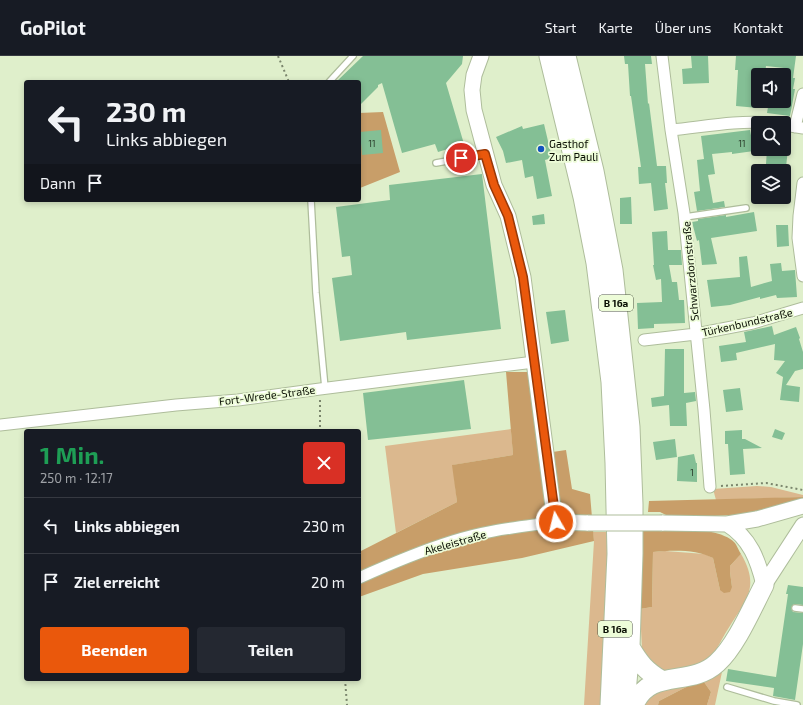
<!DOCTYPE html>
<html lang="de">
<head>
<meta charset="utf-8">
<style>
	body { margin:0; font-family:"Exo 2",sans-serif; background:#242831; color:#f1f3f6; height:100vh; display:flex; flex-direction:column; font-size:15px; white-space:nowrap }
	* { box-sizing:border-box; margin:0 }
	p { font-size:13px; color:#9ea1a6 }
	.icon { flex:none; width:22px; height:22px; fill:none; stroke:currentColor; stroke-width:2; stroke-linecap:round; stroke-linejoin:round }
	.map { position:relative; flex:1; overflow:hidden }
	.panel { position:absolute; left:24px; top:373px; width:337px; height:252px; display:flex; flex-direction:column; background:#171b24; border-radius:4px; box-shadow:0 2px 6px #0003 }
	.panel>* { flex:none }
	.top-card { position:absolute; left:24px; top:24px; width:337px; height:122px; border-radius:4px; box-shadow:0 2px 6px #0003; background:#171b24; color:#f1f3f6; overflow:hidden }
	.controls { position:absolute; left:751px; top:12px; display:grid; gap:8px }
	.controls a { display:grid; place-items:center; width:40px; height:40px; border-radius:4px; background:#171b24; box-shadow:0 2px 6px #0003; font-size:20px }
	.pin { position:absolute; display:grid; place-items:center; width:34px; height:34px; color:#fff; margin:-17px; border:2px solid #fff; border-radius:50%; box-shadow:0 1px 4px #0007 }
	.me { position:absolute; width:44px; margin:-22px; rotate:352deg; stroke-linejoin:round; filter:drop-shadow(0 0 3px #0008) }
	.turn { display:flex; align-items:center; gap:14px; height:84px; padding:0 16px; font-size:18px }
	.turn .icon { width:52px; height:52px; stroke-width:2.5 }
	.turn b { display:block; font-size:28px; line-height:34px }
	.then { display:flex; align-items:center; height:38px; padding:0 16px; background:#0003; gap:8px; font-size:15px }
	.round { display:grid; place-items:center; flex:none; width:42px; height:42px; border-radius:4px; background:#242831 }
	.summary { display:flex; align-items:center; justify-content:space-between; height:68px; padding:0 16px }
	h1 { font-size:24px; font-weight:700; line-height:30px; color:#1e9e55 }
	.primary-button { display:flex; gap:8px; margin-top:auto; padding:8px 16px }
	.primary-button a { flex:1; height:46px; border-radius:4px; background:#ea580c; color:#fff; font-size:16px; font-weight:700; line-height:46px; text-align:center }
	.primary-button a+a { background:#242831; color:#f1f3f6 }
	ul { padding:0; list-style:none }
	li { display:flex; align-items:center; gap:12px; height:56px; padding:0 16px; border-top:1px solid #363941 }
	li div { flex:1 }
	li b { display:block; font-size:15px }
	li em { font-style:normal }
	header { display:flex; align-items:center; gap:24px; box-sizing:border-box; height:56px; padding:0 20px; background:#171b24; border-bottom:1px solid #363941 }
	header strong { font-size:19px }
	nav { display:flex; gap:22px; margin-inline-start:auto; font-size:14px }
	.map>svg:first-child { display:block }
	.green { fill:#dbb88e }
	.forest { fill:#c89e69 }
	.building { fill:#84bf95 }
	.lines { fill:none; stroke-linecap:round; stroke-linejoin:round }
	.lane-casing { stroke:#aebd9b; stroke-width:8 }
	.street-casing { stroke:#aebd9b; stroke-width:13 }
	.secondary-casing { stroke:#aebd9b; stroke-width:17 }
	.highway-casing { stroke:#aebd9b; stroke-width:21 }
	.path { stroke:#7a856c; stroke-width:2; stroke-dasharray:2 3; stroke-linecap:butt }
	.lane { stroke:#fff; stroke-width:5.5 }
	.street { stroke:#fff; stroke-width:11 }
	.secondary { stroke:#fff; stroke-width:15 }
	.highway { stroke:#fff; stroke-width:19 }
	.secondary-bridge-casing { stroke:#aebd9b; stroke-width:17; stroke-linecap:butt }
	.secondary-bridge { stroke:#fff; stroke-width:15 }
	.route-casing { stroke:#983908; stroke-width:10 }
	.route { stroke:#ea580c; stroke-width:7 }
	.poi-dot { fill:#1354bf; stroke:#edfcd8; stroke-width:1.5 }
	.labels { text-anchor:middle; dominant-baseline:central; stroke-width:3.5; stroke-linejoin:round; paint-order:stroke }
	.number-label { font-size:9px; fill:#283a28 }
	.shield { fill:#edfcd8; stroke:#4d5543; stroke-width:1 }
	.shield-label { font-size:10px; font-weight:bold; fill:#090e03 }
	.poi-label { font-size:11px; fill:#090e03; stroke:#edfcd8; text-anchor:start }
	.street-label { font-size:11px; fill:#090e03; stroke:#edfcd8 }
</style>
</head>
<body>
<header>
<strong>GoPilot</strong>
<nav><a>Start</a><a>Karte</a><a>Über uns</a><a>Kontakt</a></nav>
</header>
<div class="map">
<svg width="803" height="649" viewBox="0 0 803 649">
	<rect width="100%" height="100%" fill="#dfefcb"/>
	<path class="green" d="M511,373L513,399L453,409L457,446L396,477L385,390Z
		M757,430L771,431L803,439V441L716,444L713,433Z
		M593,476H611L602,649H584L594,485Z
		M665,495L705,498L713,502L720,534L732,531L730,516V510L741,498C761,532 745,545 728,573C723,580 717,595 711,600C702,607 684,615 671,616C666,616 661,615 656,614L642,593L640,553L652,551L653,496Z
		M722,616L715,649H707L711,636L704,626Z
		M694,627L659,645L658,649H641L655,634Z"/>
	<path class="forest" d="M383,56L400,116L360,132L359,57Z
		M506,316H529L539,398L566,394L572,433L590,438L594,485L522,502L423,518L359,541V496L457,446L452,409L513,399Z
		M803,441V443L749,458L680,462L666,459L660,456H648L649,445Z
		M643,474C666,474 718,469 735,487C737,490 739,495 741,498L730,510V516L732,531L730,536L724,537L720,534L713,502C696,493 672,494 653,496L652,551L640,553Z
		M704,626L711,636L707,649H658L659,645L694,627Z"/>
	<path class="building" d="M363,0H463L462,8L446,27L464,88L438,96L435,88L402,97L382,27L378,29V31L359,50V26H336Z
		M624,0H651L652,8H645L648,48L649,47L657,110H666L667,127H665L668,153L654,155L651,127L639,128L638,111H641L631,40H630L628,8H625Z
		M691,0H708L709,27L683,28L682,13L692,12Z
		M736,0H796L793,22H795L793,33H795L790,60L767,57L769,45H784V12L766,10L765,18L758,17V52L736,50L738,14H735Z
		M544,68L552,102L545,104L552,140L537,143L533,120L525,122L522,104L506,107L503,95L496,81L522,70L523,73Z
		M381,74L383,97L362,99L360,76Z
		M750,74L754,95L732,98V96L712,98L715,118L708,119L713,147L724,145L725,151L697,155L694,136L700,135L697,104L704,103L701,80Z
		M767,93H788L786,111L773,110V108H766Z
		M482,118L501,273L407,284L406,276L340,285L332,222L352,219L350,200L342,201L336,151L390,144L389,129Z
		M631,141L632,168H620V142Z
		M754,156L757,175L711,182L717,208L702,209L699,184L697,185L692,166L698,165V163L726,159V161Z
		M544,158L545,168L533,169L532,160Z
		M776,169H788L789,190L777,191Z
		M667,175L668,194H681L682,209H669L672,226H677L679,244H684L685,267L654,268V272L638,273L637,247L662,246V245L661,223L656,224L653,209H654L652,176Z
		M747,200L751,231L772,225L770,208L781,207L782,215L795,214L797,241L777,242L776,239L760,243V241L730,249L711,251L707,224L740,221L739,201Z
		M565,254L569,285L551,288L546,256Z
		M772,270L774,279L796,271L800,282L799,283L803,296V313L795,315L786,329L800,331L799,346L780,344L783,321L776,317L785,305L774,304L775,288L736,297L737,304L721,306L719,290L746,286L744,276Z
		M665,293H684V337L695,336L696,345L686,347L687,370H670L669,349L652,351L651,342L664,340Z
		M464,324L471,373L368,384L363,337Z
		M740,332L743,354L726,356L723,334Z
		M775,373L785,377L782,384L772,381Z
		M742,374V383H745L762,392L743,393L745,418L730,419L728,388H725V375Z
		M675,383L677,401L656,404L653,386Z
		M694,398L696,407H697V426L677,425L678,401Z
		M788,529L803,531V549L794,548L791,552L793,556L803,557V588L795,644L773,640L774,632L726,625L728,613L776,621L788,538H786Z"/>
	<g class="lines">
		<defs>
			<path id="lane" d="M329,26L353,0
				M436,107L485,98
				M311,144L316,237L325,332
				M685,161L746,152
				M795,552L803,553
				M727,631L774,645L797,649"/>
			<path id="street" d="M662,0L671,74L684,157L704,354L710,431
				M784,69L803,72
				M795,71L803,38
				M671,74C703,71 736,64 769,67
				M803,127L799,160L798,182L803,220
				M644,284L696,278L753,267L803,252
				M0,369L176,349L238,344L320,333L534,306
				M359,522C390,508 421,495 453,485C486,474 521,471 555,466"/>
			<path id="secondary" d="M481,0L474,19L472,34L474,54L494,129L508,160L523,221L555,466L588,467
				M662,467L727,468L757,463L803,450
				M727,468C750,482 758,504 764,529
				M764,529L803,469"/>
			<path id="highway" d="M549,0L583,141L596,207L611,326L615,407L617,498L610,649
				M566,0L594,115L613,214L630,371L633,448V498L630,591L625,649
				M630,591C639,607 646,615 661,624
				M634,649C650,611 690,632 717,607C736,590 752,552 764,529"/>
		</defs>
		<use href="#lane" class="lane-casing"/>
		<use href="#street" class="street-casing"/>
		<use href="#secondary" class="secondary-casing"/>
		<use href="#highway" class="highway-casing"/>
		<path class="path" d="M278,0L289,26
			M320,344V375
			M721,430L766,427L803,434
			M345,623L347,649"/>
		<use href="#lane" class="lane"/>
		<use href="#street" class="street"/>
		<use href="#secondary" class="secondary"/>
		<use href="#highway" class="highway"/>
		<defs>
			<path id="secondary-bridge" d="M588,467H662"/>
		</defs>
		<use href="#secondary-bridge" class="secondary-bridge-casing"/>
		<use href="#secondary-bridge" class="secondary-bridge"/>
	</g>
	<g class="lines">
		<defs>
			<path id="route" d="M461,102L485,98L494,129L508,160L523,221L556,466"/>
		</defs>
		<use href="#route" class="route-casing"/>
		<use href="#route" class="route"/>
	</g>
	<circle class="poi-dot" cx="541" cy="93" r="4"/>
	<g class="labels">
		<g class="number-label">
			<text x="372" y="87">11</text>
			<text x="742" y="87">11</text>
			<text x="692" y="416">1</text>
		</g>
		<g class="shield">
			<rect x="599" y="239" width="34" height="16" rx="3"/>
			<rect x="598" y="565" width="34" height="16" rx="3"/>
		</g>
		<g class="shield-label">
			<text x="616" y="247">B 16a</text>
			<text x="615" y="573">B 16a</text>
		</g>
		<g class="poi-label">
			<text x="549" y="87">Gasthof<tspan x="549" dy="13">Zum Pauli</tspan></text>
		</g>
		<g class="street-label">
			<text transform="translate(690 215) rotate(-95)">Schwarzdornstraße</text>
			<text transform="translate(747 266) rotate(-13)">Türkenbundstraße</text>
			<text transform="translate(267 339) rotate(-7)">Fort-Wrede-Straße</text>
			<text transform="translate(455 486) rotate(-16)">Akeleistraße</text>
		</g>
	</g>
</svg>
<div class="controls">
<a><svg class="icon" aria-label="sound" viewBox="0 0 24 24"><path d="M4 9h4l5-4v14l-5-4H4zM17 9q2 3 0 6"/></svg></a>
<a><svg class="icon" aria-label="search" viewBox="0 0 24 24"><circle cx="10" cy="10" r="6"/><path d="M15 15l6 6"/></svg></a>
<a><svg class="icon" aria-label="layers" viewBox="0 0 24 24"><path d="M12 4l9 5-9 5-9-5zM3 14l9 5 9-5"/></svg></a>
</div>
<div class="pin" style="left:461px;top:102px;background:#d93025"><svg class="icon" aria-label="arrive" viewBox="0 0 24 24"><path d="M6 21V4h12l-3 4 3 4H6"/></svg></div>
<svg class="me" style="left:556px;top:466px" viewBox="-20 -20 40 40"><circle r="17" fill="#ea580c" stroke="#fff" stroke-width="3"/><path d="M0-11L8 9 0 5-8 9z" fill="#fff"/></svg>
<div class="top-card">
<div class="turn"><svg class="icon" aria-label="left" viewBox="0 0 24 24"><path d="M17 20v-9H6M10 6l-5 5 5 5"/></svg><div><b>230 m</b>Links abbiegen</div></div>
<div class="then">Dann<svg class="icon" aria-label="arrive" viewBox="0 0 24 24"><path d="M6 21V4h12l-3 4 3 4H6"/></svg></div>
</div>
<section class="panel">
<div class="summary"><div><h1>1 Min.</h1><p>250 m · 12:17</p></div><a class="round" style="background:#d93025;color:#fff"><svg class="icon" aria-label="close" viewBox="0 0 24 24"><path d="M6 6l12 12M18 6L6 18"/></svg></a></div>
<ul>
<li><svg class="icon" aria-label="left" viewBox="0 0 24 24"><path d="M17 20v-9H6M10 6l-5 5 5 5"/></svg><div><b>Links abbiegen</b></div><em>230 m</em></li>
<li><svg class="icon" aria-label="arrive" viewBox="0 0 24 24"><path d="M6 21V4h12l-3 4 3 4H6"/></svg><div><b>Ziel erreicht</b></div><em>20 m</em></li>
</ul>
<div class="primary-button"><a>Beenden</a><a>Teilen</a></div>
</section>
</div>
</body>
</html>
